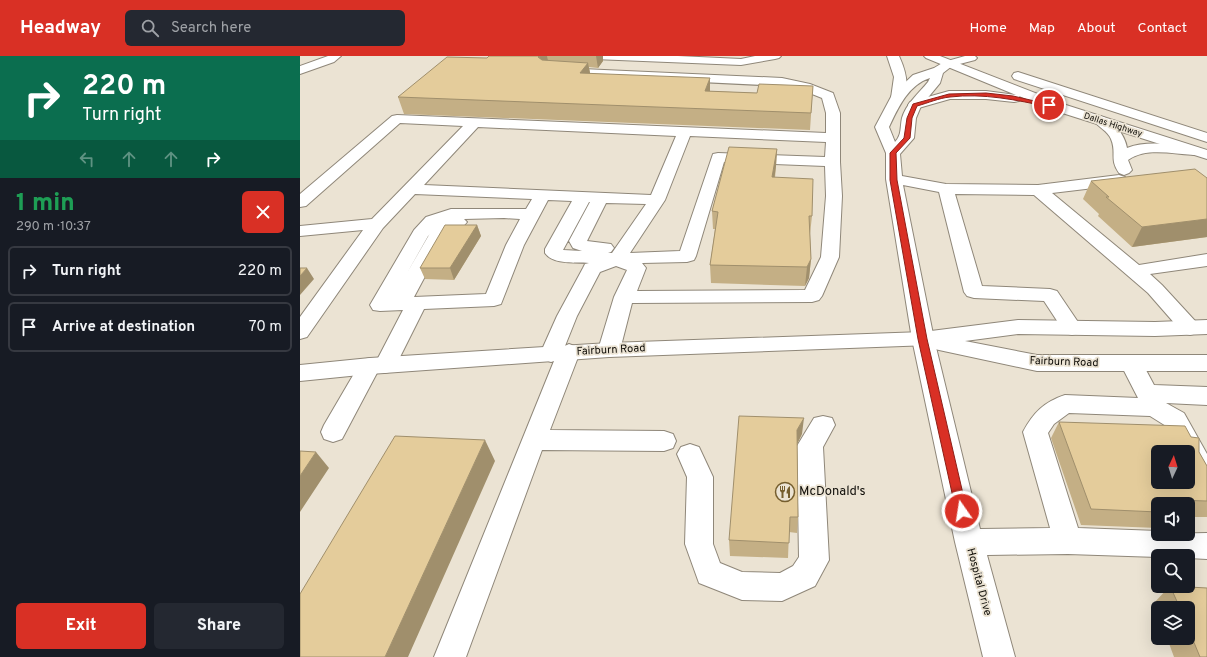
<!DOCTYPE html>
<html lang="en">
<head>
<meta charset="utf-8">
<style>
	body { margin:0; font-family:Overpass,sans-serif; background:#242831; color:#f1f3f6; height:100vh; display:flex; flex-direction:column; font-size:15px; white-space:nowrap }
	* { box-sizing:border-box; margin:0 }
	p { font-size:13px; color:#9ea1a6 }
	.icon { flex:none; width:22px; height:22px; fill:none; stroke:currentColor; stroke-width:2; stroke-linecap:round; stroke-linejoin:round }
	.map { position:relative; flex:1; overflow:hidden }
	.details { display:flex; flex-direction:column; background:#171b24; width:300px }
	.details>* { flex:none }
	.top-card { background:#0b6e4f; color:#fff; overflow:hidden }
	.needle { width:26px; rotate:4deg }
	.buttons { position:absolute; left:851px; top:389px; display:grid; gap:8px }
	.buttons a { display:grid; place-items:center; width:44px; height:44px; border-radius:6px; background:#171b24; box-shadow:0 4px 16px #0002; font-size:20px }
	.pin { position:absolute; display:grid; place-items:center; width:34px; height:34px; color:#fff; margin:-17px; border:2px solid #fff; border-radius:50%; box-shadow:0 1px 4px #0007 }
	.me { position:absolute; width:44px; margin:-22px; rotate:347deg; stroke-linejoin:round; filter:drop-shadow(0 0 3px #0008) }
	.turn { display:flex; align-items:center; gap:14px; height:84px; padding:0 16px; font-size:18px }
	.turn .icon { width:52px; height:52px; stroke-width:2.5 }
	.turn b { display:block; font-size:28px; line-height:34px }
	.lanes { display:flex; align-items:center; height:38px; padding:0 16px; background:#0003; justify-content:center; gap:20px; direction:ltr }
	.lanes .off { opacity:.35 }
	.round { display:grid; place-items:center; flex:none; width:42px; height:42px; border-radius:6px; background:#242831 }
	.headline { display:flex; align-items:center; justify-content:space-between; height:68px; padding:0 16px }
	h1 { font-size:24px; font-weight:800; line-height:30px; color:#1e9e55 }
	.button { display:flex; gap:8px; margin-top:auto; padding:8px 16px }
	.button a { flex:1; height:46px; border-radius:6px; background:#d93025; color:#fff; font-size:16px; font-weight:800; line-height:46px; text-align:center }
	.button a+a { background:#242831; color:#f1f3f6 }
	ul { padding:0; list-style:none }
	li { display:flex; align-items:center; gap:12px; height:50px; margin:0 8px 6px; padding:0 8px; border:2px solid #363941; border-radius:6px }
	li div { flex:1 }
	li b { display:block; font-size:15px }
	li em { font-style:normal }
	header { display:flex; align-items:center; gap:24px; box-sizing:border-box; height:56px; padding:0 20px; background:#d93025; color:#fff }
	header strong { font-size:19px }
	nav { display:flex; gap:22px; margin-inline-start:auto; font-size:14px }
	.search { width:280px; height:36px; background:#242831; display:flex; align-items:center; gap:10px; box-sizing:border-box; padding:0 14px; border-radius:6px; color:#9ea1a6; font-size:15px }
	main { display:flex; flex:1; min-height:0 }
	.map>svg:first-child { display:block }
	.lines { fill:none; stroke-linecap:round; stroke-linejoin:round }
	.minor-casing { stroke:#8f8779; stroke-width:2 }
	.major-casing { stroke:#8f8779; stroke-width:2 }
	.minor { fill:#fff; fill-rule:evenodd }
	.major { fill:#fff; fill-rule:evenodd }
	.wall { fill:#c4af85 }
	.shaded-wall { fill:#a08f6c }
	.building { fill:#e4cc9b; stroke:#a08f6c; fill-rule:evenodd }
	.route { fill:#d93025; stroke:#8d1f18 }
	.labels { text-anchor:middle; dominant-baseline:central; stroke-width:3.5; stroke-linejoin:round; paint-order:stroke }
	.far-street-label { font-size:9px; fill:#0e0c07; stroke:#ebe3d3 }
	.street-label { font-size:11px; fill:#0e0c07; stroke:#ebe3d3 }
	.near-poi-label { font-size:13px; fill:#0e0c07; stroke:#ebe3d3; text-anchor:start }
</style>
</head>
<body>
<header>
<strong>Headway</strong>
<div class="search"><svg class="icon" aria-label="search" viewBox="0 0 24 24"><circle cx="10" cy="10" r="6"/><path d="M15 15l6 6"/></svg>Search here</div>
<nav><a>Home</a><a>Map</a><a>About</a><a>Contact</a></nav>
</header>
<main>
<section class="details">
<div class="top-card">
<div class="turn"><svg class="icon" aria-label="right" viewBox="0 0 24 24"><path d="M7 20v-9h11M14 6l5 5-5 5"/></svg><div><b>220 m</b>Turn right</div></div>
<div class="lanes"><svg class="icon off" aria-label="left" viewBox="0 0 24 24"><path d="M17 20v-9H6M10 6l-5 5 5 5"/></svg><svg class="icon off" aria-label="ahead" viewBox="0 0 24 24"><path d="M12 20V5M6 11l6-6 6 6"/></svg><svg class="icon off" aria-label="ahead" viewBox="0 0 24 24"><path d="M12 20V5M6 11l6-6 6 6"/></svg><svg class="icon" aria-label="right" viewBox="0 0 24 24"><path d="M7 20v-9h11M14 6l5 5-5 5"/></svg></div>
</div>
<div class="headline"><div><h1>1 min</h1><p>290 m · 10:37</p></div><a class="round" style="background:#d93025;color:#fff"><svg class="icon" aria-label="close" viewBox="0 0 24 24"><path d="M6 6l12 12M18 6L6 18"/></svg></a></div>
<ul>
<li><svg class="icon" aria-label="right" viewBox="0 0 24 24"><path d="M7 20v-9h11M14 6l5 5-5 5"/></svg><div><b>Turn right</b></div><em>220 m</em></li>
<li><svg class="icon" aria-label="arrive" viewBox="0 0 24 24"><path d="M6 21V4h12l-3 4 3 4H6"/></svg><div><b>Arrive at destination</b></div><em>70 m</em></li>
</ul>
<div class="button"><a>Exit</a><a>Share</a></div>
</section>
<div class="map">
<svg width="907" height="601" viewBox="0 0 907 601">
	<rect width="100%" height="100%" fill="#ebe3d3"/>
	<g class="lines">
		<defs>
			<path id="minor" d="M28,0H41L34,6L0,18V10Z
				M288,0H378L441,3L455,0H481L479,2L475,3L441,9L294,3L290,2Z
				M665,0H675L677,2L675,4L652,10L643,17L640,27L621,50L616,62L614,82L600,98L602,120L646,128L738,129L819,119L825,121L827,124L825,127L819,129L752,137L839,209L907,198V210L850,218L862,229L897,267L900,272L897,277L890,279L883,277L848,237L734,139L655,138L682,230L750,233L757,235L782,272L779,277L772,279L765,277L744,245L674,242L667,240L664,236L639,136L603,129L634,283L680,473L750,472L723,376C733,357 744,346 765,339L838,342L820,307L823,301L831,299L839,301L854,329L907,331V349L866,347L884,357L907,398V433L898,430L888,411V396H880L866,370L850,360L769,357L754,368L748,377L778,472L858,475V478L907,477V503L888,502V500L858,501L768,498L687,499L715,601H683L655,486L612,283L586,123V97L575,71L592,39L613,19L634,12L644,6ZM630,22L628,26C619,37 606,48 602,62C600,71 602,79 595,86L589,71C598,52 608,29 630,22Z
				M260,12L482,22L510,28L533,37L540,57V106L542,140L539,201L522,240L519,244L512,246L332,247L320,294L317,299L309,301L301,299L298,294L314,241L327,214L316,210L300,216L277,260L265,290L269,288L277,291L280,296L250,374L364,375L373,378L376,385L373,392L364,395L242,394L166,601H134L254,305L251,306L243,303L240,298L257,260L283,212L285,208L289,207C276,206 253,209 245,197V193L272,145L248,144L224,189L201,248L194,250L124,253L93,315L85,317L78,315L42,383L33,386L24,383L21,376L24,369L62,304L70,302L77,304L103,254L80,255L73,254L70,249L114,174L126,161L151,153H226L232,143L115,138L83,172L7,281L0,283V261L63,174L0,180V170L72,163L163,70L100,67L6,150L0,151V138L92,60L97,59L526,77V57L522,42L502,34L482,30L256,19L254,16L256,13ZM178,71L376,80L351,139L124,129ZM390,80L526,86L525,101L418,97L413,98L380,195L330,197L365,144ZM424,106L525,110L526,140L521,201L505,234L337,235L346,212L342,207L387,206L394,204L396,200ZM289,146H290L269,185L273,192L282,195L263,194ZM306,147L346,148L312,197H308L311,196L314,192L311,188L287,185ZM204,162L220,163L206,189L186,238L114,241L146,181C152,175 162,173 167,166L164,163ZM131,177L129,179L107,217L128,180Z
				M800,60C813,63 825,79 827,92C848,84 872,89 894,91L899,92L901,95L899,98L894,99C873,98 846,91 828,104L832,114L829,117L824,119L819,117C809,103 817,97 811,83C808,75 798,71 793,64L795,61Z
				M523,360L532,362L535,369L523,391L529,504L515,530L482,545L442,544L399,527L385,488L387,421L377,398L381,391L390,388L399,391L413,421V488L420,507L442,516L480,517L493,510L499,501L497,390L514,362Z"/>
			<path id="major" d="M587,0H599C605,13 611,31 602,45H592L591,42L594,21Z
				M624,0H640L766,49L907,94V103L756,55L719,40L720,42L719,45L714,46L686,43H650L615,53L610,52L608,49L610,46L649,35H686L716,39L626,2Z
				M718,16L907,77V86L714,23L712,20L714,17Z
				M718,264L855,266L907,264V278L855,280L718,278L665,285L737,299H907V315H737L639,294L631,292L630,289L309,301L70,318L0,325V309L70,302L309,287L623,276Z"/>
		</defs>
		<use href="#minor" class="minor-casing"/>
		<use href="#major" class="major-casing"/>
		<use href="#minor" class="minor"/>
		<use href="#major" class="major"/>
	</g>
	<path class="wall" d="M189,0H303V5L298,12L289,11L290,17L410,35L457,37L513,30L510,74L104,58L98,41L187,2Z
		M477,93L476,110L475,122L512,160L510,178L511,203L509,222L505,230L411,227L410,209L415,173H413L412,155Z
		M907,122V181L832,191L798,160L799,158L783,143L791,125Z
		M177,169L181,180L154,224L125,223L120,212Z
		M759,366L899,396L907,410V461H888V448H858V472L781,469L751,382Z
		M502,378L497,388L498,461L497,477L489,476L488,502L430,500L429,484Z
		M870,530L907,532V601H874L867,582H888V552H858V560L853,548Z"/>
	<path class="shaded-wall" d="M239,0H247L249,10L242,16Z
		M296,0H303V5L298,12Z
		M288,7L291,22L280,17Z
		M410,22V37L405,35Z
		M477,93L476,110L472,139V121Z
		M907,163V181L832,191L842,171Z
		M177,169L181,180L154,224L150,212Z
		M511,203L509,222L505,230L507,211Z
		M7,212L14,223L0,239V220Z
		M504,362L502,378L496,390L497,374Z
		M185,384L195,405L108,601H85Z
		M16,396L29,412L0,456V420Z"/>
	<path class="building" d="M189,0H239L238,1L242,4L288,7L280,17L410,22L405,35L457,37L459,28L513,30L511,57L98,41L147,1L187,2Z
		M429,91L477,93L472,121L513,123L512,160H509L511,203L507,211L410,209L418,156L412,155Z
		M895,113L907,122V163L842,171L806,141H809L791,125Z
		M145,169H177L150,212H120Z
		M0,212H7L0,220Z
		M439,360L504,362L497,374L498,461H490L489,487L429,484Z
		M759,366L885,370L891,381L899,382V396L907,410V445L875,444L877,448H858V456L791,453ZM858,396H888V426H858Z
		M95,380L185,384L85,601H0V538Z
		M0,395L16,396L0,420Z
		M870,530L907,532V601H900L888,572V552H880Z"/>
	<path class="route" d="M686,37L713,40L752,49L749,51C717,44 683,37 650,41C639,42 628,47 617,50L612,62L610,82L596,97L597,124L627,283L667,455L666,459L662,460L658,459L656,455L618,283L590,124V97L604,82L607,62L613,48L649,38Z"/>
	<defs>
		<symbol id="restaurant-ring" viewBox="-11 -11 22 22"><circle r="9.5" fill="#ebe3d3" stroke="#755e2e" stroke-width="1.5"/><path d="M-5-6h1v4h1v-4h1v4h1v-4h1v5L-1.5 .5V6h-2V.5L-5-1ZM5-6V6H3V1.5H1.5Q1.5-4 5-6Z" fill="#755e2e"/></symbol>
	</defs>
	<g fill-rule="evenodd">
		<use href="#restaurant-ring" x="474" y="425" width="22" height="22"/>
	</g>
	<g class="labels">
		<g class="far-street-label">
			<text transform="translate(813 69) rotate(18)">Dallas Highway</text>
		</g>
		<g class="street-label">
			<text transform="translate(311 294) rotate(-3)">Fairburn Road</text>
			<text transform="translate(764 306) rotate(2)">Fairburn Road</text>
			<text transform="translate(679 526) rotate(75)">Hospital Drive</text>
		</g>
		<g class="near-poi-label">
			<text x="499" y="436">McDonald's</text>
		</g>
	</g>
</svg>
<div class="buttons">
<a><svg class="needle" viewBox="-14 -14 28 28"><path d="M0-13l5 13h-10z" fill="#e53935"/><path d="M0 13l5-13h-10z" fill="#9ea1a6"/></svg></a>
<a><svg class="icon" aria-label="sound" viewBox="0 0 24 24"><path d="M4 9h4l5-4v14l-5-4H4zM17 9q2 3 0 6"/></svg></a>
<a><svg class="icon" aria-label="search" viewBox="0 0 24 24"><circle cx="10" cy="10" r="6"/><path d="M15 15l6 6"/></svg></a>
<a><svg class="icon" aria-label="layers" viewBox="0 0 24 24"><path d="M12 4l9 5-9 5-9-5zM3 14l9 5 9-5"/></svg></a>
</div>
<div class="pin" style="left:749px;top:49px;background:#d93025"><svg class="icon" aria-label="arrive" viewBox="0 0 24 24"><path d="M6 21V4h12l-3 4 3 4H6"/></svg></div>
<svg class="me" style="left:662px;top:455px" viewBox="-20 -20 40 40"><circle r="17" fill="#d93025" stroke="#fff" stroke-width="3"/><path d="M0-11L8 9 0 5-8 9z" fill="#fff"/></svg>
</div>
</main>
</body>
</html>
